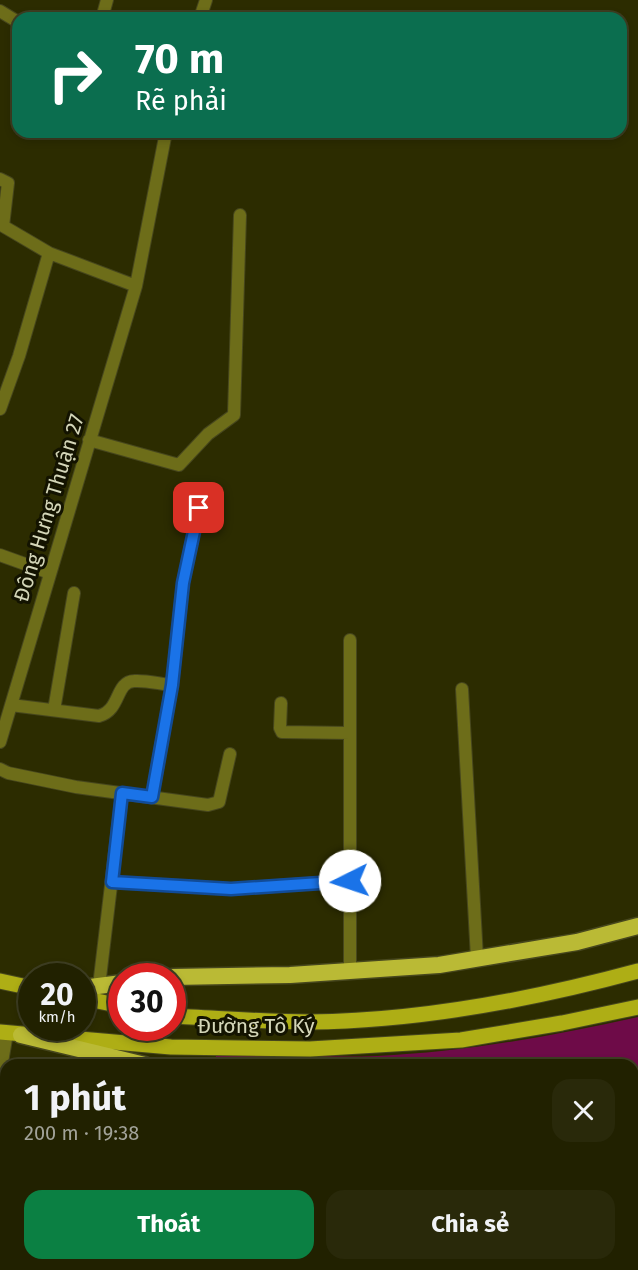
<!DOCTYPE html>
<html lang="vi">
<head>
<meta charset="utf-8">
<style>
	body { margin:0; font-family:"Fira Sans",sans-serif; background:#29290a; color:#f1f3f6; height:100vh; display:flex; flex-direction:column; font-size:22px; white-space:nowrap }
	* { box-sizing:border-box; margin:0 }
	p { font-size:20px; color:#a2a399 }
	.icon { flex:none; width:33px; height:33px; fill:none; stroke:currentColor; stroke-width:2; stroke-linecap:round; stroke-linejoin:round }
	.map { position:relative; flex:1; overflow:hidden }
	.side { position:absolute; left:0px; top:1059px; width:639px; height:212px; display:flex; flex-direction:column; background:#212100; border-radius:18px 18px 0 0; box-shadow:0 3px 9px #0003,0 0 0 2px #3e3e22 }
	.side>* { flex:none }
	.banner { position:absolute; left:12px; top:12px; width:615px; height:126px; border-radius:18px; box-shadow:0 3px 9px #0003,0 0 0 2px #3e3e22; background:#0b6e4f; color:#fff; overflow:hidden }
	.speed { position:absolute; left:18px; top:963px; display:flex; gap:12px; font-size:30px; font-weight:700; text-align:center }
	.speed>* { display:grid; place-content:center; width:78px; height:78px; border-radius:50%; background:#212100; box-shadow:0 3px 9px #0003,0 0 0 2px #3e3e22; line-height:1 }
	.speed small { font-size:15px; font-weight:400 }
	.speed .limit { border:9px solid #d22; background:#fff; color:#111 }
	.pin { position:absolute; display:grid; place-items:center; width:51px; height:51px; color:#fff; margin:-26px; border-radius:12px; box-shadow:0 3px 9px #0006 }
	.me { position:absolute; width:66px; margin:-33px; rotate:266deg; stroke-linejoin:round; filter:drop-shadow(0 0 4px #0008) }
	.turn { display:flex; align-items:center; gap:21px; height:126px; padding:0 24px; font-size:27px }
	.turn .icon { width:78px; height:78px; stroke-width:2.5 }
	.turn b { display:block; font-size:42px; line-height:51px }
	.round { display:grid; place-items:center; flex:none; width:63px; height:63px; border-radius:18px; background:#29290a }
	.summary { display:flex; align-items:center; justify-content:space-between; height:102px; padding:0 24px }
	h1 { font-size:36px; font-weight:700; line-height:45px }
	.action { display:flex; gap:12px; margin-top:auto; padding:12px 24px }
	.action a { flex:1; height:69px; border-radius:18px; background:#0b8043; color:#fff; font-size:24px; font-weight:700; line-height:69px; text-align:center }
	.action a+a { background:#29290a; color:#f1f3f6 }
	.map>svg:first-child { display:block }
	.green { fill:#6e0b48 }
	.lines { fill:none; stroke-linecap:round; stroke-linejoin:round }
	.minor-casing { stroke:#47471d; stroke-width:14 }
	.primary-casing { stroke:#47471d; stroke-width:17 }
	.trunk-casing { stroke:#47471d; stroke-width:19 }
	.minor { stroke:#6d6d19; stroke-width:12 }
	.primary { stroke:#aeae15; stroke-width:15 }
	.trunk { stroke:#baba35; stroke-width:16 }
	.route-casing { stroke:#114b97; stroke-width:15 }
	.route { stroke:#1a73e8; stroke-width:10 }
	.labels { text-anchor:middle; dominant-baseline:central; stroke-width:6; stroke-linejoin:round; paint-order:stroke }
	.street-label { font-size:21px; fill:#d4d6b8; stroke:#131300 }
</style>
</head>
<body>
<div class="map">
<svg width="638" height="1270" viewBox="0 0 638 1270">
	<rect width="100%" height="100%" fill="#2c2c00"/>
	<path class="green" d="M638,1017V1185L633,1191V1065H230L214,1062L217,1053C270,1054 324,1058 377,1056C464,1052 553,1036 638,1017Z"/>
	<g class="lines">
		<defs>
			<path id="minor" d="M0,11L18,22
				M102,18L107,0
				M200,18L206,0
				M0,179L8,183L3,226L49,253L136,286
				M0,409L19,356L49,253
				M89,440L179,465L208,434L234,415L240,215
				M0,555L50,573
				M350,640V971
				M462,689L477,958
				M281,703L280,728L282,732L350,733
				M11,705L99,716C121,710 115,682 134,681C146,680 160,684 172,685L183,583L199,508
				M54,710L74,593
				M0,742L136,286L166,132
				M0,769L8,773L76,787L208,805L219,802L230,754
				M152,797L172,685
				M112,882L231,889L350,881
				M99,986L122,793
				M0,1074L7,1033
				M448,1270V1264"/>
			<path id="primary" d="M0,981L32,988
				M82,998L122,1006
				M172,1016C218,1018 264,1022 309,1022C421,1021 531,1000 638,971
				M0,1032L171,1047L310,1049L461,1040L562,1023L638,1007"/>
			<path id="trunk" d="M172,977L290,975L439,965L577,942L638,926
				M82,988L122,983
				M21,1035L145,1065
				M633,1220L638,1214
				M633,1252L638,1246
				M535,1270L536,1264
				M592,1270L596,1264
				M618,1270L623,1264"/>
		</defs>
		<use href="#minor" class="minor-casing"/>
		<use href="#primary" class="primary-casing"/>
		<use href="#trunk" class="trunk-casing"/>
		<use href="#minor" class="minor"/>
		<use href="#primary" class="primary"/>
		<use href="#trunk" class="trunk"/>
	</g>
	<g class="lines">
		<defs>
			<path id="route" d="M199,508L183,583L172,685L152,797L122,793L112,882L231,889L350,881"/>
		</defs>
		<use href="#route" class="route-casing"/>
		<use href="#route" class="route"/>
	</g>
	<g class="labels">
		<g class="street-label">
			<text transform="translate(49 508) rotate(-73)">Đông Hưng Thuận 27</text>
			<text x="256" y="1026">Đường Tô Ký</text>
		</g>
	</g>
</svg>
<div class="speed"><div>20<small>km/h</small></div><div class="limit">30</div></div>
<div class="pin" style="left:199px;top:508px;background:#d93025"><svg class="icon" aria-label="arrive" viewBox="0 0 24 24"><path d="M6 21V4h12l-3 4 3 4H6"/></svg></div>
<svg class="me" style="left:350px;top:881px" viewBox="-20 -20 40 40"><circle r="19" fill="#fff"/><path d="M0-13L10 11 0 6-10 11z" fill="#1a73e8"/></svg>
<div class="banner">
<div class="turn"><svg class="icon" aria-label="right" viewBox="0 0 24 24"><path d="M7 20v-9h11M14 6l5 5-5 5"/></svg><div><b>70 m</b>Rẽ phải</div></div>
</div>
<section class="side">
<div class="summary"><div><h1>1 phút</h1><p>200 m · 19:38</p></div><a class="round"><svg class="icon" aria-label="close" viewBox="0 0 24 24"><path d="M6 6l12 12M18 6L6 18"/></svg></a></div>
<div class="action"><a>Thoát</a><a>Chia sẻ</a></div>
</section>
</div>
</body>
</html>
